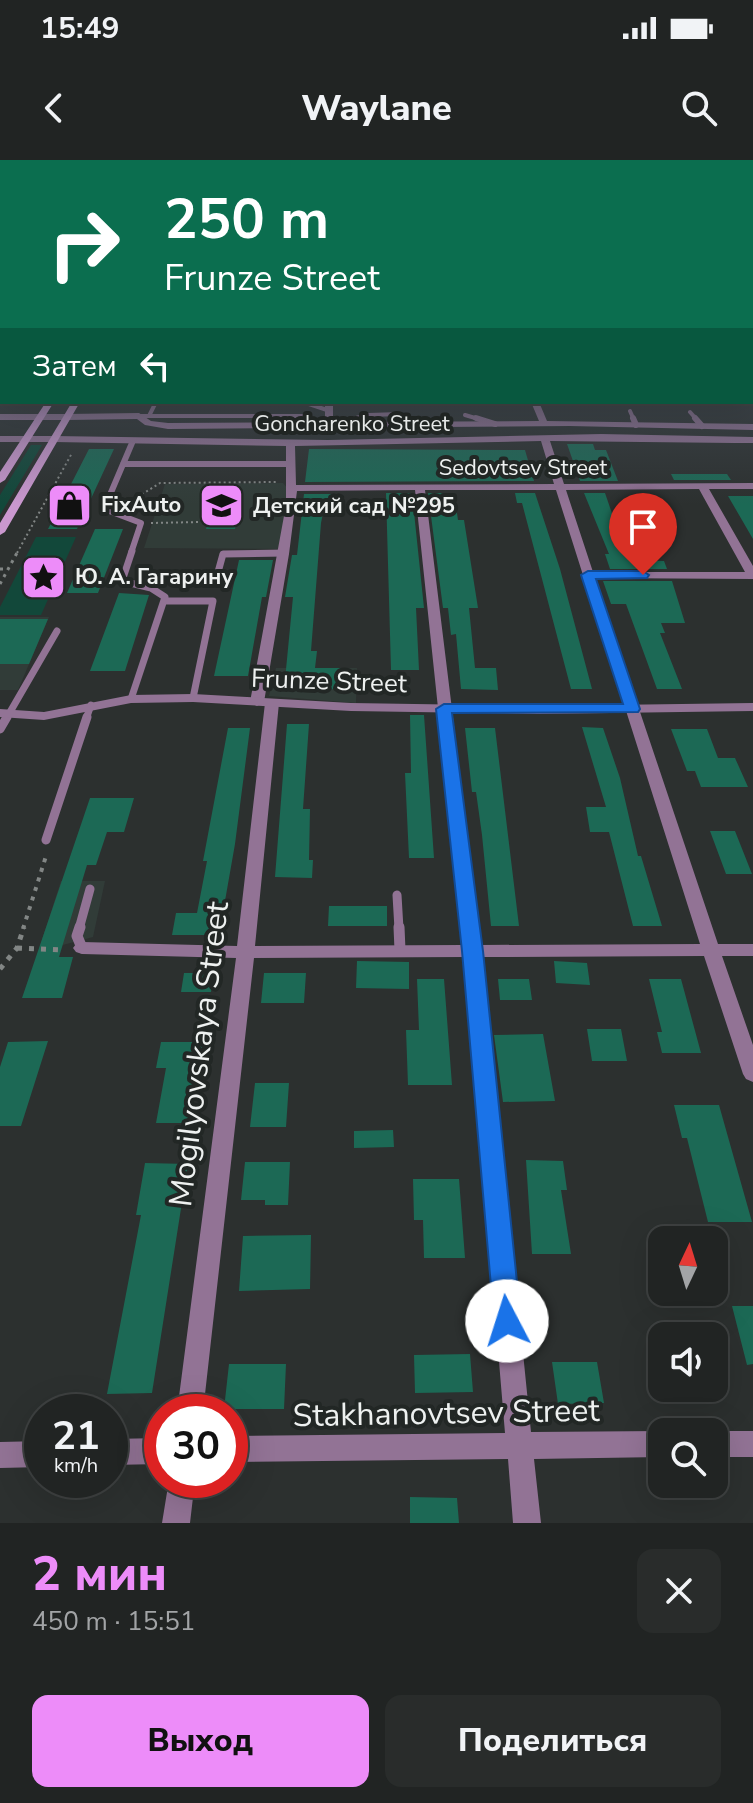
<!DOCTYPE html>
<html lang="ru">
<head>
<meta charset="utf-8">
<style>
	body { margin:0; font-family:"Nunito Sans",sans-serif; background:#292c2b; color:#f1f3f6; height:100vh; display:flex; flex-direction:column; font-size:30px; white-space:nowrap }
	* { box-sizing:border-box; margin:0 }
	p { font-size:26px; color:#a2a4a6 }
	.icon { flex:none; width:44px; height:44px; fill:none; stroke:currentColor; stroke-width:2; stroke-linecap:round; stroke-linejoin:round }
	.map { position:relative; height:1363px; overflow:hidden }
	.drawer { display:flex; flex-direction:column; background:#212423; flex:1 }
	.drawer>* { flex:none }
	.hud { position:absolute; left:0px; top:0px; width:754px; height:244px; box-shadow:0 8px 32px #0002,0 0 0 2px #3e4141; background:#0b6e4f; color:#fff; overflow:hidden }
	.needle { width:52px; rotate:4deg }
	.fabs { position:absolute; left:648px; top:1066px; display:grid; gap:16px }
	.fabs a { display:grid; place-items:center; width:80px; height:80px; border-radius:16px; background:#212423; box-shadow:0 8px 32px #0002,0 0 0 2px #3e4141; font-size:40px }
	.speed { position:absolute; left:24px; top:1234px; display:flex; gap:16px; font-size:40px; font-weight:700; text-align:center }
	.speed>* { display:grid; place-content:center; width:104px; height:104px; border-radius:50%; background:#212423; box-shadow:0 8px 32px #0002,0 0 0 2px #3e4141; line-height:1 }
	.speed small { font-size:20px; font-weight:400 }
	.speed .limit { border:12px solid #d22; background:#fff; color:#111 }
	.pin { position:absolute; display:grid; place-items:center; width:68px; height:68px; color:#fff; margin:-82px -34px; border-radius:50% 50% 50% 0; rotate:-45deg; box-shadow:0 0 8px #0007 }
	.pin .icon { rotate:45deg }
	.me { position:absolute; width:88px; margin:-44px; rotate:355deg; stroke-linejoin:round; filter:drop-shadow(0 0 6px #0008) }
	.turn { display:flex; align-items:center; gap:28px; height:168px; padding:0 32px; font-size:36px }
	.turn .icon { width:104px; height:104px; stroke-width:2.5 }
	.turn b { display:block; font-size:56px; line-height:68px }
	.then { display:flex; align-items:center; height:76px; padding:0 32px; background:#0003; gap:16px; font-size:30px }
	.round { display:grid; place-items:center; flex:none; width:84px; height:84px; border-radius:16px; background:#292c2b }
	.headline { display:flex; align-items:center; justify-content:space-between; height:136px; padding:0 32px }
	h1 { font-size:48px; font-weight:800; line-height:60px; color:#ed8cf9 }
	.action { display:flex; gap:16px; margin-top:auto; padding:16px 32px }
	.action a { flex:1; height:92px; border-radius:16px; background:#ed8cf9; color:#111; font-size:32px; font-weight:800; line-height:92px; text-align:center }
	.action a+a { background:#292c2b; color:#f1f3f6 }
	.status { display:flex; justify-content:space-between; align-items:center; height:56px; padding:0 40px; background:#212423; direction:ltr }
	.status svg { height:22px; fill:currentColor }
	header { display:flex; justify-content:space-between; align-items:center; height:104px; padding:0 32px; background:#212423; font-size:36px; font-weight:800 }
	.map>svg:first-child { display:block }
	.built { fill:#313c38 }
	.green { fill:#12483a }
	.building { fill:#1c6955 }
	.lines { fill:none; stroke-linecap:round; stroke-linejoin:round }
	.path-far3 { stroke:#828685; stroke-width:2; stroke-dasharray:2 3; stroke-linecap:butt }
	.path-far2 { stroke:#828685; stroke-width:3; stroke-dasharray:3 5; stroke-linecap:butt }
	.path-far1 { stroke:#828685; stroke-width:4; stroke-dasharray:4 6; stroke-linecap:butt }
	.path { stroke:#828685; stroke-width:5; stroke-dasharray:5 7; stroke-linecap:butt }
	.service-far4 { stroke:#927395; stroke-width:4 }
	.service-far3 { stroke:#927395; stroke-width:6 }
	.service-far2 { stroke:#927395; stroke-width:7 }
	.service-far1 { stroke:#927395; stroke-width:9 }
	.service { stroke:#927395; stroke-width:11 }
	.minor { fill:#927395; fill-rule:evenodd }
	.tertiary { fill:#927395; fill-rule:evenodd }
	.secondary { fill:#ca98cf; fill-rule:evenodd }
	.route { fill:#1a73e8; stroke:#114b97; stroke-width:2 }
	.labels { text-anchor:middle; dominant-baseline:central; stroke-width:8; stroke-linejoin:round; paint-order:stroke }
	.far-street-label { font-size:22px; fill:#eef1f0; stroke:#222725 }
	.far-poi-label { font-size:22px; font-weight:bold; fill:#eef1f0; stroke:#222725; text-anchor:start }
	.street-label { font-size:26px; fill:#eef1f0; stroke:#222725 }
	.near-street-label { font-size:32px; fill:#eef1f0; stroke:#222725 }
</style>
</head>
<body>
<div class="status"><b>15:49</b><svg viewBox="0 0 49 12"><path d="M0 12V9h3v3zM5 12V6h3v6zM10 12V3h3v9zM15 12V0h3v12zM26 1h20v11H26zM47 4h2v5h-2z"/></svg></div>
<header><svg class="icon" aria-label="back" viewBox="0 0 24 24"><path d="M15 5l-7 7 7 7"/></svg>Waylane<svg class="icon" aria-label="search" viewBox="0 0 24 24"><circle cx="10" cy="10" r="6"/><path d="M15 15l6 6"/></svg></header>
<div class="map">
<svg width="753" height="1363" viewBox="0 0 753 1363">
	<rect width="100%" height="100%" fill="#2c302f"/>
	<path class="built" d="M283,323L289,330L279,389L144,388L165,324Z
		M0,457H49L18,530H0Z
		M276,508H357L356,543L269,536Z
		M61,721H105L93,777L59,786H40Z"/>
	<path class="green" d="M31,285H42L0,355V335Z
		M36,377H76L41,455H0V447Z"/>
	<path class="building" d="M567,284H593L595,290H606L618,321H580Z
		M89,289H114L77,369H48Z
		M309,289L525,290L534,321L305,322Z
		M671,314H727L731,320H674Z
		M386,333H412L424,448H416L419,510H391Z
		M428,333H454L458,360H464L478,448H469L475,508H496L498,530L461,529L456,474L451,475L448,448H443Z
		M515,333H535L560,409L592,529H571L522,343H517Z
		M584,333H605L626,394L632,400L664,401L667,409H610L605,394H609Z
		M304,334H335L334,343H325L321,363L311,491H317L315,508H343L342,529L284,530L293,437H285L292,395H297Z
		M215,335H242L235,369H206Z
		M728,336H753V379Z
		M95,369H123L98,433H67Z
		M239,400H273L266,437H262L248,516H214Z
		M603,421H672L685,463H661L665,473H660L682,529H657L626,444H611Z
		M119,433L149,435L125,511H90Z
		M0,459H48L29,504H0Z
		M410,555H424L434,698H409L405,613H411Z
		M287,564H309L303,649H310L309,700H313L312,718L275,717Z
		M582,567L603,568L620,618L638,696H641L662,766H633L609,672H590L586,647H606Z
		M228,568H250L235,684L219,775H172L176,753H197L207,701H203Z
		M465,568H495L519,766H491L482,675L476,632H472Z
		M671,569H707L718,598H735L748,627H701L695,611H687Z
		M90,638H134L124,672H107L96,705H87L59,797H73L62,838H22Z
		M710,671H735L752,714H726Z
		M329,746H387V766H328Z
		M357,801L409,802V829L356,828Z
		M554,801L587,803L590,825L556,823Z
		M184,813H214L211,832H181Z
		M264,813H306L304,843H261Z
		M417,819H444L452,925H408L406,870H419Z
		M498,819H529L532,840H500Z
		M649,819H681L701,893H662L657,872H662Z
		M587,869H621L627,901H592Z
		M543,874L555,941L503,942L494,875Z
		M48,881L21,966H0V907L8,882Z
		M161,882H203L190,963H156L166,908H156Z
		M255,923H289L286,967H250Z
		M674,945H719L752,1062H708L687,978H682Z
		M393,970L394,987L354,988V971Z
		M526,1000L563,1001L567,1030H561L571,1094H532Z
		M245,1002H290L288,1045H265V1040H241Z
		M145,1003L188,1004L152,1233L107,1234L141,1055H136Z
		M413,1019H459L465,1098H424L423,1060H414Z
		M311,1075L310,1129L239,1131L243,1076Z
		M732,1146H753V1204L747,1205Z
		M470,1194L473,1232L415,1233L414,1195Z
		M552,1202H597L604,1243L558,1244Z
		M229,1204H286L284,1249H224Z
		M410,1337L457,1338L459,1363H410Z"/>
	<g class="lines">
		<path class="path-far3" d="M125,345L160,323L278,322
			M151,363L201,362
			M17,393L72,293"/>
		<path class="path-far2" d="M0,409H8
			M0,424L18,391"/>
		<path class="path-far1" d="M23,769L47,693"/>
		<path class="path" d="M17,788L64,790
			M0,809L17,788L24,767"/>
		<path class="service-far4" d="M303,242L327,250
			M630,251L634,260
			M690,252L697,260
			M465,255L482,260
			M139,256H309
			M149,256L156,242
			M352,260L369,255L399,254"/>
		<path class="service-far3" d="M476,258L495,264
			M633,258L636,265
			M695,258L702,266
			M340,264L359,258
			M123,304H287
			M131,393L141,363L104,349L132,283"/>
		<path class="service-far2" d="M215,423L223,394L285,393
			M164,441H213L193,538
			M131,539L165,437L151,428L122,421L132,391
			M6,559L57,471
			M86,559L91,545"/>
		<path class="service-far1" d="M0,569L7,557
			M46,680L87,557
			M397,735L399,769
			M79,769L90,729"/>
		<path class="service" d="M80,767L77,776L82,788
			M399,767L400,790"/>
		<path class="minor" d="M752,180H753V184H752Z
			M752,216H753V221H752Z
			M325,242H333V262L539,261L531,242H539L547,261L753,264V270L570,266L168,269L145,265L137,259L67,260L63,257L67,254L139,253L151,261L168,263L325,262Z
			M601,274L753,277V283H734L550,281L564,324L753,323V329H709L753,406V419L595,418L718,784H753V796H722L753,885V922L746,919L743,914L704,796L483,797L531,1272L662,1271L665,1272H662V1297L534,1299L541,1363H513L508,1299L230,1302V1276L505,1273L465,797L254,798L203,1252H177L236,798L82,794L76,792L73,788L76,784L82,782L237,786L265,543L272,539L279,543L255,786L463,785L415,330L297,331L289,394L264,542L257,546L250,542L286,345V286L54,282L49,279L54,276L328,280ZM541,281L554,324L296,325L295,286ZM699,329L745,412H593L566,330ZM425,330H556L700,784L481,785Z
			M714,1271H753V1297H714V1272H711Z
			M162,1278V1304L110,1305V1279Z
			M42,1281V1307L0,1308V1282Z
			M169,1320H195L190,1363H162Z"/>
		<path class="tertiary" d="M0,254H67L71,257L67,260H0Z
			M0,276H54L59,279L54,282H0Z
			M193,534L351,543L538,546L753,543V551L538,554L351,551L193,542L131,543L44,560L0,557V549L44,552L131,535Z"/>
		<path class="secondary" d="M46,242H54L5,320L0,323V312Z
			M72,242H80L5,372L0,375V363Z"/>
	</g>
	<linearGradient id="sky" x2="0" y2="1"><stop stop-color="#181a1a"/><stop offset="0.45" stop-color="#454e58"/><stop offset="1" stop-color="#454e58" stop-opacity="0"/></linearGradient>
	<rect width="753" height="345" fill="url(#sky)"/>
	<path class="route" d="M643,411L649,415L647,418L596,419L640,549L638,552L452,553L483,791L521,1161L517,1170L507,1174L498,1170L494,1161L462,791L436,549L444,544H623L581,415L588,411Z"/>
	<defs>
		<symbol id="shop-square" viewBox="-11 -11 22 22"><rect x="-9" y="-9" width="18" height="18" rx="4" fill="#ed8cf9" stroke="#222725"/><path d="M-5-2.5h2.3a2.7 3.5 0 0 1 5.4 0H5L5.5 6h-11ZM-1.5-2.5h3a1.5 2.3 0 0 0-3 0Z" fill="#111"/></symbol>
		<symbol id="school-square" viewBox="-11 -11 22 22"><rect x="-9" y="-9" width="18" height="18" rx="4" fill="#ed8cf9" stroke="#222725"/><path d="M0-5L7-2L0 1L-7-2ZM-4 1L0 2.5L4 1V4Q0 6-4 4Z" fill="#111"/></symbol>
		<symbol id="sight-square" viewBox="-11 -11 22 22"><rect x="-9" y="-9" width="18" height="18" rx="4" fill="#ed8cf9" stroke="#222725"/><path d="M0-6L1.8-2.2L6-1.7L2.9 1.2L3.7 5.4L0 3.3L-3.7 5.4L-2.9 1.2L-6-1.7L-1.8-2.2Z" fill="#111"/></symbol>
	</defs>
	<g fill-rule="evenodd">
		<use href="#shop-square" x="44" y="320" width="51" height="51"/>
		<use href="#school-square" x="196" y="320" width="51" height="51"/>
		<use href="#sight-square" x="18" y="392" width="51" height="51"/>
	</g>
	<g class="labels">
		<g class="far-street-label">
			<text x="352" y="264">Goncharenko Street</text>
			<text x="523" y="308">Sedovtsev Street</text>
		</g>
		<g class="far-poi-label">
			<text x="101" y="345">FixAuto</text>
			<text x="253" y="346">Детский сад №295</text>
			<text x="75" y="417">Ю. А. Гагарину</text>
		</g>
		<g class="street-label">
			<text transform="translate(329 521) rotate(2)">Frunze Street</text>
		</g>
		<g class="near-street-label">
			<text transform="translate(199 894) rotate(-83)">Mogilyovskaya Street</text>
			<text transform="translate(446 1253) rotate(-1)">Stakhanovtsev Street</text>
		</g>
	</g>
</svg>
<div class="fabs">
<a><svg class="needle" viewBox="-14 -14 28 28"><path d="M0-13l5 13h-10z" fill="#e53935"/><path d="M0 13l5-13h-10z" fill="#a2a4a6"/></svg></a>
<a><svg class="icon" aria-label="sound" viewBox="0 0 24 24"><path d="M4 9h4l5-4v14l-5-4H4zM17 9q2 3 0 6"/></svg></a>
<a><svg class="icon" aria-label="search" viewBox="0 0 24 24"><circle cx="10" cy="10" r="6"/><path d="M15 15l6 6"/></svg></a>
</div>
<div class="speed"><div>21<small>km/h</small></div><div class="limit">30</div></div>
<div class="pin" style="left:643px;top:415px;background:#d93025"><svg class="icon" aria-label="arrive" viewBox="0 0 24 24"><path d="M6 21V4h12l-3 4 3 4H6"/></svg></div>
<svg class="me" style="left:507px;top:1161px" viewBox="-20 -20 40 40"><circle r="19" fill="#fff"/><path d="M0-13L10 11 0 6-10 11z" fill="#1a73e8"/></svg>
<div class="hud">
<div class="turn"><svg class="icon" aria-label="right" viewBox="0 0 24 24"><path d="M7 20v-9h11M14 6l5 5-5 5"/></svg><div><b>250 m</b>Frunze Street</div></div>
<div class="then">Затем<svg class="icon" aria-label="left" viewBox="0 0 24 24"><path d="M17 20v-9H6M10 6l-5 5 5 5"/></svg></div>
</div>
</div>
<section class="drawer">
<div class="headline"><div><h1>2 мин</h1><p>450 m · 15:51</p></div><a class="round"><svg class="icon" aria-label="close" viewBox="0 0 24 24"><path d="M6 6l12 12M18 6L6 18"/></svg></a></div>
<div class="action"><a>Выход</a><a>Поделиться</a></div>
</section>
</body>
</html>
